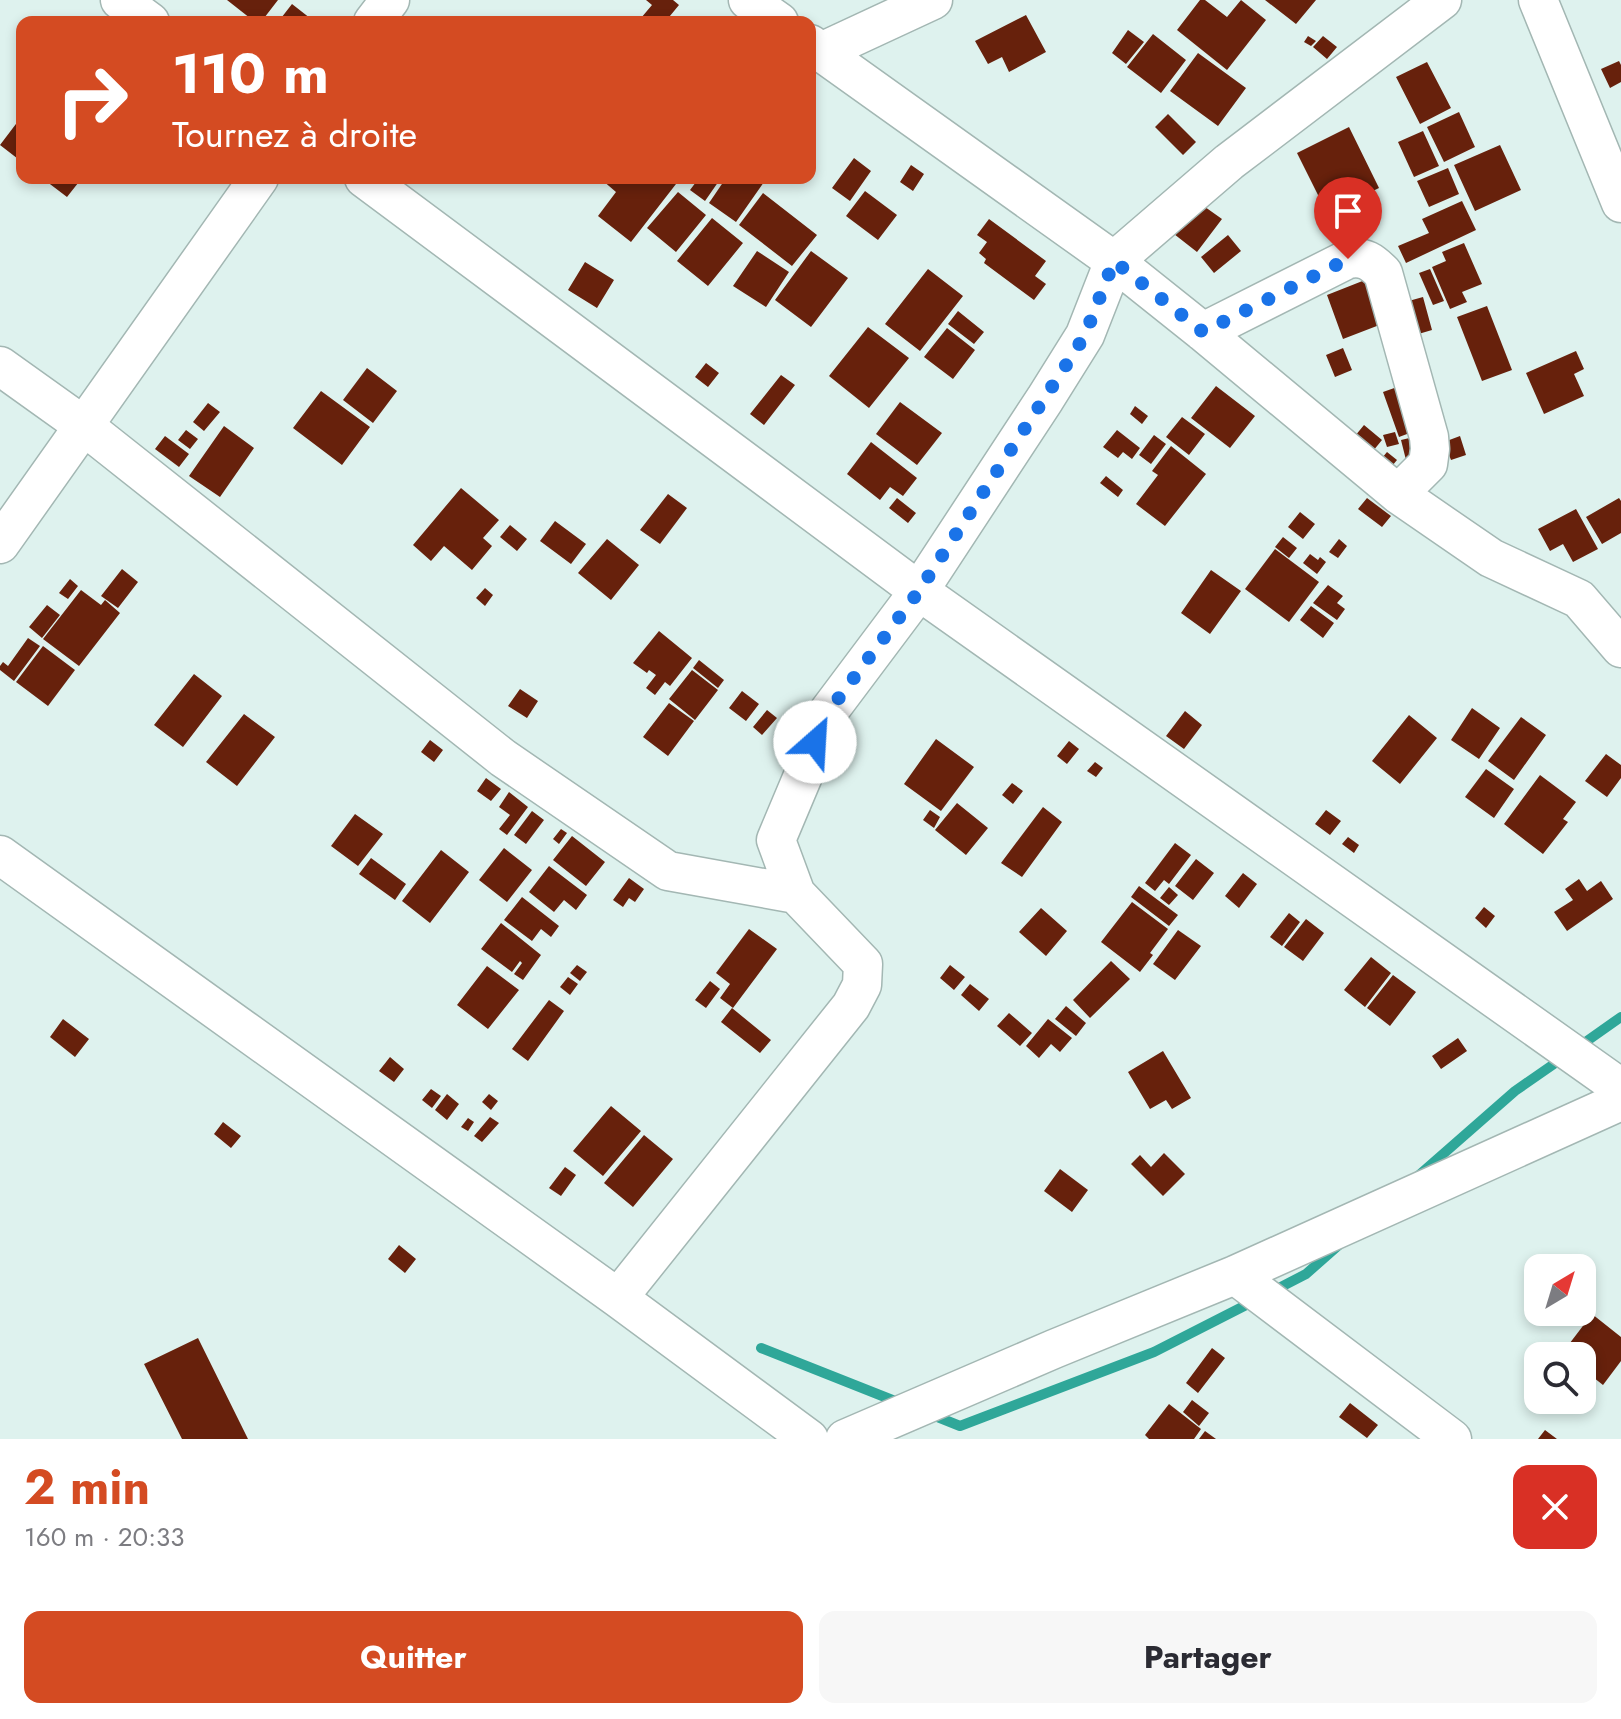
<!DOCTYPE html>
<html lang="fr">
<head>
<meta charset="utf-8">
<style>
	body { margin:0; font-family:Jost,sans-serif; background:#f7f7f7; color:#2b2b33; height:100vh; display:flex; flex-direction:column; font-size:30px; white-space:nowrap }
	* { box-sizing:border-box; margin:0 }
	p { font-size:26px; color:#7c7c81 }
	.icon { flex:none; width:44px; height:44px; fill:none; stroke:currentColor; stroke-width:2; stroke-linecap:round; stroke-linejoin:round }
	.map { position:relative; height:1439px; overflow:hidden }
	.details { display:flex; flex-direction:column; background:#fff; flex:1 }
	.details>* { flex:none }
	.hud { position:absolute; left:16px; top:16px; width:800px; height:168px; border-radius:16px; box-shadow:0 4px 12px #0003; background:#d44b22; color:#fff; overflow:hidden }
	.needle { width:52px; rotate:38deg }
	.buttons { position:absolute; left:1524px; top:1254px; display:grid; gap:16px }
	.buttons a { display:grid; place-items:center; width:72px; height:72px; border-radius:16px; background:#fff; box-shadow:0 4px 12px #0003; font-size:40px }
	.pin { position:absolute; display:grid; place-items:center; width:68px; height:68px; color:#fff; margin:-82px -34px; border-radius:50% 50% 50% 0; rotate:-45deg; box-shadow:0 0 8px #0007 }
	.pin .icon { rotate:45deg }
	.me { position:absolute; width:88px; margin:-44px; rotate:26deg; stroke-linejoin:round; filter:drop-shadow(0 0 6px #0008) }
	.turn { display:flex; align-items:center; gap:28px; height:168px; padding:0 24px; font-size:36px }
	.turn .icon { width:104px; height:104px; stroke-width:2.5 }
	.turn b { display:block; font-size:56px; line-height:68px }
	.round { display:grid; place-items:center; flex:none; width:84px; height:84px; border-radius:16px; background:#f7f7f7 }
	.headline { display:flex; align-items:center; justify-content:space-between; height:136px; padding:0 24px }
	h1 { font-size:48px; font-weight:700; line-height:60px; color:#d44b22 }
	.primary-button { display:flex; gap:16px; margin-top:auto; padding:16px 24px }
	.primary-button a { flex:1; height:92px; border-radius:16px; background:#d44b22; color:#fff; font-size:32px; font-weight:700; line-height:92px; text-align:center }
	.primary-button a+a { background:#f7f7f7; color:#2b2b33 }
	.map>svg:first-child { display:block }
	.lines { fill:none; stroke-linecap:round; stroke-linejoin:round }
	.stream { stroke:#2fa799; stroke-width:10 }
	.building { fill:#67210c }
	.minor-casing { stroke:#a3b7b3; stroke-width:41 }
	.minor { stroke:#fff; stroke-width:38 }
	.route { stroke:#1a73e8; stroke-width:14; stroke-dasharray:0 25.2 }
</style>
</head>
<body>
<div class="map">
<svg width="1621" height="1439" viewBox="0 0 1621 1439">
	<rect width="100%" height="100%" fill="#def2ee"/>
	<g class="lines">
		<path class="stream" d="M1577,1048L1621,1017
			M1418,1176L1515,1091L1564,1057
			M1271,1292L1306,1274L1340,1244
			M761,1348L900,1403
			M930,1414L960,1426L1154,1352L1254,1301"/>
	</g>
	<path class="building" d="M227,0H278L261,22H255Z
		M646,0H673L679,5L665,22H646L641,18L652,5Z
		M1200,0H1205L1227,17L1241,0L1266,20L1227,70L1177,30Z
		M1265,0H1316L1296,24Z
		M292,4L315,22H278Z
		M1026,15L1046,52L1009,72L1002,57L988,64L975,41Z
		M1128,30L1144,42L1126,64L1112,53Z
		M1153,34L1186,60L1161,93L1127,67Z
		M1308,36L1316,41L1311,46L1304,42Z
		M1323,36L1337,47L1327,59L1313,47Z
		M1198,53L1246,88L1218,126L1170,91Z
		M1619,61L1621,65V82L1610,88L1601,69Z
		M1427,62L1451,108L1420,124L1396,77Z
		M1459,112L1475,147L1444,162L1427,127Z
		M1168,114L1196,142L1183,155L1155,127Z
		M22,116V162L0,145Z
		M1349,127L1379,188L1327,213L1297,153Z
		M1423,131L1439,166L1414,177L1398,142Z
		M1500,145L1521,190L1475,211L1454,165Z
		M854,158L871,171L850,201L832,188Z
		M911,165L924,174L913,191L900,182Z
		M1448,168L1459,194L1429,207L1417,181Z
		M42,178H82L67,197Z
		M604,178H668L676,184L631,242L598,216L616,192L602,180Z
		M699,178H721L705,201L690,190Z
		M726,178H759L764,182L736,222L709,203Z
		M865,191L897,215L878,240L846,216Z
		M678,192L706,215L676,252L647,228Z
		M763,193L817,235L792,266L739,225Z
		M1462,201L1476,230L1406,263L1398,246L1429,233L1422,219Z
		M1198,202L1222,219L1197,252L1174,234Z
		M712,218L743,243L708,286L677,261Z
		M989,219L1046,261L1035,276L1046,284L1034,300L984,263L986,259L979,253L987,242L977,235Z
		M1228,235L1241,251L1214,273L1201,257Z
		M1464,243L1482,284L1462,292L1467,302L1450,309L1432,267L1446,261L1442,252Z
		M757,251L789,272L766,307L733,286Z
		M811,251L848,278L811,327L775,300Z
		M585,262L614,280L597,308L568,290Z
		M928,269L963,296L920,351L885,324Z
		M1430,269L1444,301L1433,305L1419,273Z
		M1365,280L1382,324L1343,339L1327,295Z
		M1423,297L1432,330L1415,335L1405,302Z
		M1487,306L1512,370L1482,381L1457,317Z
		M958,311L984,332L974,344L948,324Z
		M868,327L909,358L869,408L829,376Z
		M947,328L975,350L953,379L924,357Z
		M1343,348L1352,370L1335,377L1326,355Z
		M1576,351L1584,369L1574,374L1584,396L1544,414L1526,373Z
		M706,363L719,373L708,387L695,377Z
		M367,368L397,391L373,423L343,400Z
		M781,375L795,385L764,425L750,414Z
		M1216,386L1255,416L1230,448L1191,418Z
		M1400,386L1415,431L1399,437L1383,392Z
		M321,391L370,427L342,465L293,428Z
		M900,402L942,433L917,465L876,434Z
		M208,403L220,412L204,431L193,422Z
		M1135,406L1148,416L1142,424L1130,414Z
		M1182,417L1205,434L1189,455L1166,437Z
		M1364,425L1382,440L1373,451L1355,436Z
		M224,426L254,448L220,497L189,476Z
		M186,430L198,439L190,449L178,440Z
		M1117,430L1140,448L1132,459L1123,452L1118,458L1103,447Z
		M1395,432L1399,444L1387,447L1383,435Z
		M1154,435L1166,444L1151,464L1139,455Z
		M165,436L189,454L179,467L155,449Z
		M1418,436L1407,464L1401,440Z
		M1460,436L1466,455L1451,460L1444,442Z
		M871,442L917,478L903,496L890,487L880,500L847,474Z
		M1171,446L1206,474L1165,526L1136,504L1158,475L1152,471Z
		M1387,452L1397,460L1392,466L1382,458Z
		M1106,476L1123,490L1118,497L1100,483Z
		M461,488L499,520L483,538L492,546L472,570L444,546L431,561L413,545Z
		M668,494L687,508L660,544L640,530Z
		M897,498L916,513L908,523L889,508Z
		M1367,498L1391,516L1382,527L1358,509Z
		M1619,498L1621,501V533L1602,544L1586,517Z
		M1576,509L1598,549L1573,562L1563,544L1550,551L1538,529Z
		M1300,512L1315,524L1303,539L1288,527Z
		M555,521L586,544L571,564L540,541Z
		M510,525L527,539L517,551L500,537Z
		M1283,537L1297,548L1289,558L1275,547Z
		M607,539L639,565L611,600L578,573Z
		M1339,539L1347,546L1338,558L1329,552Z
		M1275,549L1319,582L1289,622L1245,589Z
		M1310,554L1318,560L1320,557L1326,562L1317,574L1303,563Z
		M122,569L138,582L118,608L101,596Z
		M1211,570L1241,591L1210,634L1181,613Z
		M70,579L78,586L68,599L59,593Z
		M1328,585L1343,596L1337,603L1345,609L1337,620L1313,603Z
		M485,588L493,595L485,606L476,598Z
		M81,590L101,605L105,600L120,613L79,666L43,639Z
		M47,605L60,615L42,638L29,627Z
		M1311,606L1334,623L1323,638L1300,620Z
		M659,631L692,658L670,686L665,682L655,695L646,688L656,675L649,670L647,673L633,663Z
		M28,638L40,646L14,681L0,670V666L3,662L8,666Z
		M43,646L75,670L48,706L16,682Z
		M699,660L724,680L718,688L693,668Z
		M692,670L718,690L695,720L669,699Z
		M194,674L222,696L183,747L154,725Z
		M520,689L538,701L527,718L508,706Z
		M742,691L759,704L746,721L729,708Z
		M669,703L694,721L668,756L643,737Z
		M1472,708L1500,728L1479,759L1451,740Z
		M767,710L777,718L762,735L753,727Z
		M1185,711L1202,725L1184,749L1166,736Z
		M244,714L275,737L237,786L206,762Z
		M1409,715L1437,738L1400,784L1372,761Z
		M1521,717L1546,735L1514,780L1488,761Z
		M936,739L974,767L941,811L904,784Z
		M430,740L443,750L434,762L421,752Z
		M1069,741L1079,749L1067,764L1057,756Z
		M1606,754L1621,765V778L1607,797L1585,781Z
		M1095,762L1103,768L1096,777L1087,771Z
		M1486,769L1514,789L1494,818L1465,797Z
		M1540,775L1576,802L1563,819L1568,822L1543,854L1504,824Z
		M486,778L501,789L491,801L477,791Z
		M1012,783L1023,791L1013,804L1002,795Z
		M509,792L528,807L507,835L499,829L510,815L499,807Z
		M957,803L988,828L966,855L935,830Z
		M1043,807L1062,822L1022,877L1001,863Z
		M930,810L940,817L934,828L923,820Z
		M1326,810L1341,821L1330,835L1315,824Z
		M532,811L544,820L526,844L514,835Z
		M355,814L383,834L358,866L331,846Z
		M561,829L567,833L559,844L553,839Z
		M572,836L605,862L586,886L553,860Z
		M1348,837L1359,845L1354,853L1342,844Z
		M1175,843L1191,855L1169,884L1164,880L1155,891L1145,883Z
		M504,848L532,870L507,902L479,880Z
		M441,850L469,872L430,923L402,901Z
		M371,858L406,884L395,900L359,874Z
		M1196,859L1214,873L1193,900L1175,886Z
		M549,866L587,895L576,910L564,900L554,912L529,892Z
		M1243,873L1257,884L1239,908L1225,896Z
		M629,878L644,889L635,902L629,898L623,907L613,900Z
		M1579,879L1587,891L1601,881L1613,899L1567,931L1554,912L1573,900L1565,889Z
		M1139,886L1178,915L1169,926L1131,897Z
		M1169,887L1178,895L1169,905L1160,898Z
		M522,897L559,926L551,937L541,929L532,941L504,920Z
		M1132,902L1168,929L1150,953L1153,955L1140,972L1101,942Z
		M1484,907L1495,916L1486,928L1475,918Z
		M1041,908L1067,931L1046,956L1019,932Z
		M1289,913L1300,922L1282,946L1270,937Z
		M1306,919L1324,933L1303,961L1284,947Z
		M501,923L541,955L523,980L514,974L522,963L520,961L512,972L481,949Z
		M749,929L777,949L733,1008L720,998L730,984L716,973Z
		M1178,930L1201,946L1175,980L1153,964Z
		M1371,957L1391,973L1365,1007L1344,990Z
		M1111,961L1130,979L1090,1018L1073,1000Z
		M577,965L587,972L580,981L570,973Z
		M950,965L965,977L954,990L940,978Z
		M487,966L519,990L488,1029L457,1005Z
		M1393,975L1416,992L1390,1026L1367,1008Z
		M568,977L578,984L570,995L560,987Z
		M710,981L720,989L706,1008L695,1000Z
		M970,984L989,999L979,1011L961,995Z
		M549,1000L564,1011L528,1061L512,1049Z
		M1066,1006L1086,1023L1076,1036L1055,1019Z
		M732,1008L771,1040L760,1053L721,1022Z
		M1009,1013L1032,1033L1020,1046L997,1026Z
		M63,1019L89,1039L75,1057L50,1037Z
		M1048,1019L1072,1038L1060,1052L1051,1044L1039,1058L1026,1046Z
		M1458,1038L1467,1051L1441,1069L1432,1056Z
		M1163,1051L1191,1098L1172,1109L1166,1100L1150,1109L1128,1072Z
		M390,1057L404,1069L394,1082L379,1071Z
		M431,1089L441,1096L432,1108L422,1100Z
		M447,1094L459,1104L447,1120L435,1110Z
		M489,1094L498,1101L491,1110L482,1102Z
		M611,1106L641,1131L603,1176L573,1151Z
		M490,1117L499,1123L482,1142L474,1136Z
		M468,1118L474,1122L468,1131L461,1127Z
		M223,1122L241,1136L231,1148L214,1134Z
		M644,1135L673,1159L633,1207L604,1183Z
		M1164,1153L1185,1174L1163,1196L1131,1164L1140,1155L1151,1167Z
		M565,1167L576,1175L561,1196L549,1188Z
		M1060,1169L1088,1190L1072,1212L1044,1191Z
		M399,1245L416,1259L405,1273L388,1259Z
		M1592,1314L1621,1337V1361L1603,1385L1584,1370L1582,1372V1356H1560Z
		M198,1338L248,1439H182L144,1364Z
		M1212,1348L1225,1358L1198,1393L1186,1383Z
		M1192,1400L1209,1413L1199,1426L1183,1412Z
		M1350,1403L1378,1425L1367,1438L1339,1417Z
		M1169,1404L1201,1429L1194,1439H1149L1145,1435Z
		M1545,1430L1557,1439H1538Z
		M1205,1431L1216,1439H1199Z"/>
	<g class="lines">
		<defs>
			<path id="minor" d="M120,0L150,22
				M748,0L779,22
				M1538,0L1621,203
				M373,22L390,0
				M810,44L1114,261L1203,332L1398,494L1491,558L1579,599L1621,648
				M821,52L933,0
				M364,178L919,591L1621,1088
				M1203,332L1348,259C1365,256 1372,262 1383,273L1429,437L1430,449L1428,464L1398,494
				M0,366L84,426L503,758L668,871L796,894
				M0,544L259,178
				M0,855L618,1298L809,1439
				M1235,1275L1452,1439
				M618,1298L851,1006L862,985L863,964L796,894L776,840L808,764L823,719L919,591L1045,399L1085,335L1114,261L1229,162L1442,0
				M845,1439L1054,1349L1235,1275L1621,1101"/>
		</defs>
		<use href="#minor" class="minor-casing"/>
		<use href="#minor" class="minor"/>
	</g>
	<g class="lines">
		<path class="route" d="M815,742L823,719L919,591L1072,356L1085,335L1114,261L1203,332L1348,259"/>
	</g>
</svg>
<div class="buttons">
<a><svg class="needle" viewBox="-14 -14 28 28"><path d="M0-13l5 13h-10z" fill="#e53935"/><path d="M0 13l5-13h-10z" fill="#7c7c81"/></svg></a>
<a><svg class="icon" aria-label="search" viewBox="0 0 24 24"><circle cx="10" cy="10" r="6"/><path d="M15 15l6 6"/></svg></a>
</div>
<div class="pin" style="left:1348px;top:259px;background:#d93025"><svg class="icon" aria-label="arrive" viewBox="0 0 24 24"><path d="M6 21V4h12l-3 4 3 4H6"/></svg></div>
<svg class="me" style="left:815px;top:742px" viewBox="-20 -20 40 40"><circle r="19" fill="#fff"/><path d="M0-13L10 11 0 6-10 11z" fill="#1a73e8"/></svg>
<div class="hud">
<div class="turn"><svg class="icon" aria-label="right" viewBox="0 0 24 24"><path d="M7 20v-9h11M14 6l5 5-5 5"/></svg><div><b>110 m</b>Tournez à droite</div></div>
</div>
</div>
<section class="details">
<div class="headline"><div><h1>2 min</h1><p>160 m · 20:33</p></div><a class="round" style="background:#d93025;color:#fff"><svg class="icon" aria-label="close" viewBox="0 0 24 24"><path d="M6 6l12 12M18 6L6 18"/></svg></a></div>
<div class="primary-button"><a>Quitter</a><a>Partager</a></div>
</section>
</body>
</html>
